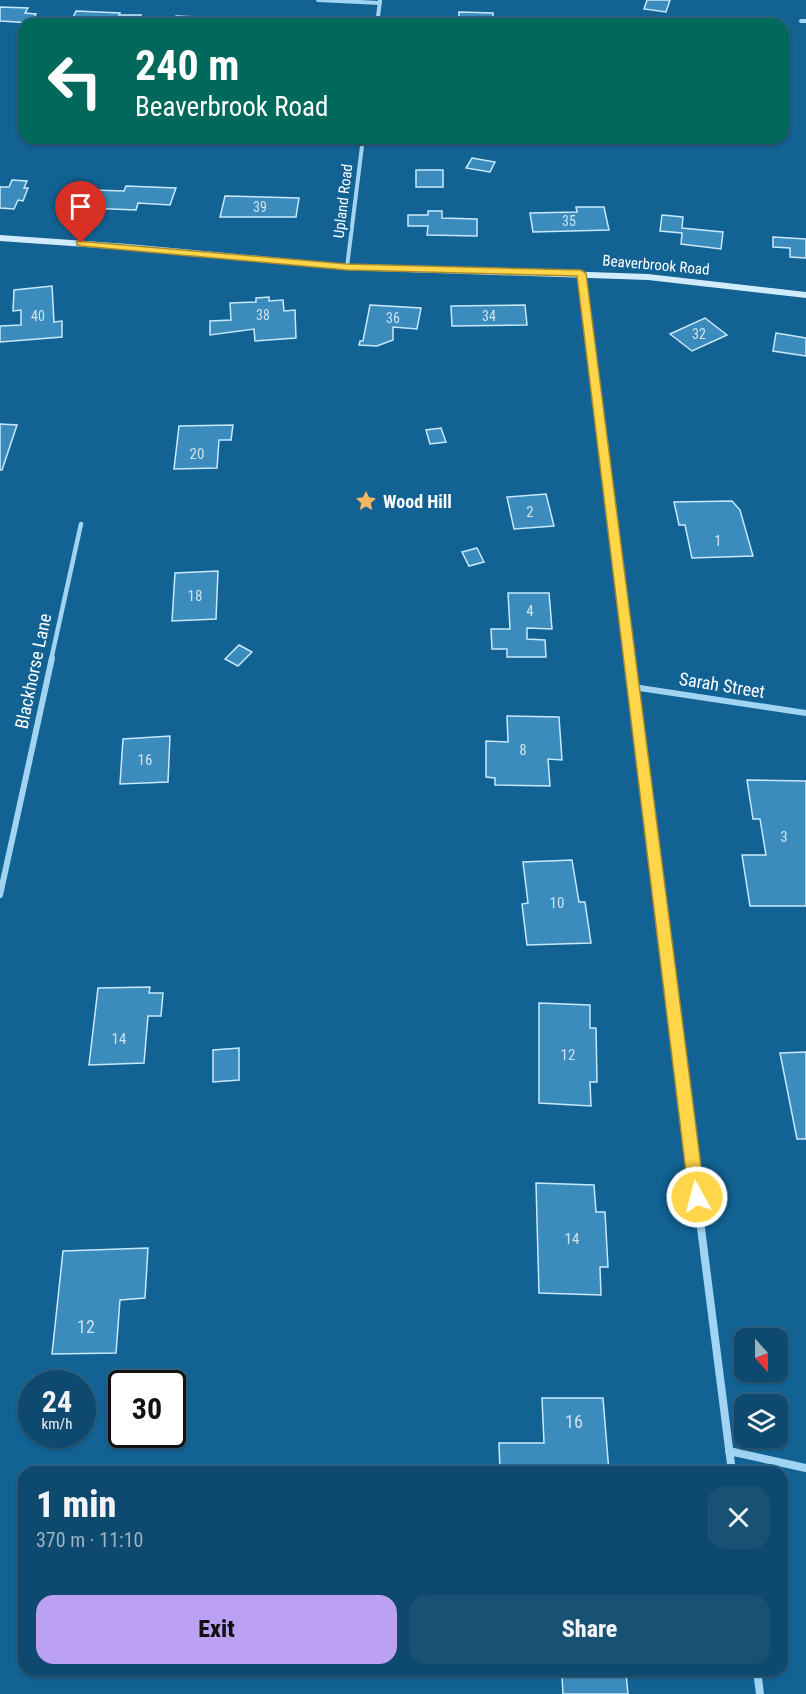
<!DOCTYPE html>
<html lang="en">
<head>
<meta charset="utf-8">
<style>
	body { margin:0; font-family:"Roboto Condensed",sans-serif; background:#175174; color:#f1f3f6; height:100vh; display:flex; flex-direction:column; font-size:22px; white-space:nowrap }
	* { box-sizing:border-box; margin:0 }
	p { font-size:20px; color:#9bb3c3 }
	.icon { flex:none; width:33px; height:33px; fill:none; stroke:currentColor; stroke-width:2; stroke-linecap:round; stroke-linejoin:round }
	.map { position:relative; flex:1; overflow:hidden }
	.details { position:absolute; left:18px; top:1466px; width:770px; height:210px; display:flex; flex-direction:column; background:#0e4a6f; border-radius:18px; box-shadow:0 2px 4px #0004,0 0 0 2px #2e6282 }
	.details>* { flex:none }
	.hud { position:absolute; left:18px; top:18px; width:771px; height:126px; border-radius:18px; box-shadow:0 2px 4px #0004,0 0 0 2px #2e6282; background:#00695c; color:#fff; overflow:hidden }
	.needle { width:39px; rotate:159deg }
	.buttons { position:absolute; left:734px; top:1328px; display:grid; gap:12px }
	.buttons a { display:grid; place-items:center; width:54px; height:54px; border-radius:12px; background:#0e4a6f; box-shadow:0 2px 4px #0004,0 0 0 2px #2e6282; font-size:30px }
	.speed { position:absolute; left:18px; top:1370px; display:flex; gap:12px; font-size:30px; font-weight:700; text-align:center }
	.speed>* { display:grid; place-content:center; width:78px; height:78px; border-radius:50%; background:#0e4a6f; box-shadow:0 2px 4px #0004,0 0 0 2px #2e6282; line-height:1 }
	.speed small { font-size:15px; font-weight:400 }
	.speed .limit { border:3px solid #111; border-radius:9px; background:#fff; color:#111 }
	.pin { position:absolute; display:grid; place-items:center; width:51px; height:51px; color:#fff; margin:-62px -26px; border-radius:50% 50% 50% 0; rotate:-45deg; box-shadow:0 0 6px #0007 }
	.pin .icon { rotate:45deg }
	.me { position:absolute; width:66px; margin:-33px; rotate:353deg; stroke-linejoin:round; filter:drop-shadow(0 0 4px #0008) }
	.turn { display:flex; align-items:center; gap:21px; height:126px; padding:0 18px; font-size:27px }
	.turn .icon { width:78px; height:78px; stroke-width:2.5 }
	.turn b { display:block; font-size:42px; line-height:51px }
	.round { display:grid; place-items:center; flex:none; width:63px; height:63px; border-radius:18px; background:#175174 }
	.headline { display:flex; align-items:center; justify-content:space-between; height:102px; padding:0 18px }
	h1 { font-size:36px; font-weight:800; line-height:45px }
	.button { display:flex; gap:12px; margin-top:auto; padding:12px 18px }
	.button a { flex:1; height:69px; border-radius:18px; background:#bca0f2; color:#111; font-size:24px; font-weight:800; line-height:69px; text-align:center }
	.button a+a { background:#175174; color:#f1f3f6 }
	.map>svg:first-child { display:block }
	.building { fill:#3b8cbc; stroke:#c8e9fd; stroke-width:1.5 }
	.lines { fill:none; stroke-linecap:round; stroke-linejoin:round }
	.street-far3 { stroke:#a0d4f2; stroke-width:4 }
	.street-far2 { stroke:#a0d4f2; stroke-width:4.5 }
	.street-far1 { stroke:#a0d4f2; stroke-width:6 }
	.street { stroke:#a0d4f2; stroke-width:8 }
	.secondary { fill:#d0ebfc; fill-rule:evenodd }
	.route { fill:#ffd54a; stroke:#a68a30; stroke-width:1.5 }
	.labels { text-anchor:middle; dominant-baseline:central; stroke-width:5; stroke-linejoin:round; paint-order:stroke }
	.far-number-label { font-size:14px; fill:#cee2ee }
	.far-street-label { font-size:15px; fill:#fff; stroke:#126294 }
	.number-label { font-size:15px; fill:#cee2ee }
	.poi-label { font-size:18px; font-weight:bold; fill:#fff; stroke:#126294; text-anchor:start }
	.street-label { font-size:18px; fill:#fff; stroke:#126294 }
	.near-number-label { font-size:18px; fill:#cee2ee }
</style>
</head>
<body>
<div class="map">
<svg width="806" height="1694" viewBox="0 0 806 1694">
	<rect width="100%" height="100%" fill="#126294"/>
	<path class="building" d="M647,0H670L666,12L644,9Z
		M0,7L28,8L25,13L36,14L31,23L0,21Z
		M76,11L120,13L119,15H141L138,24H70Z
		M459,12L493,13V24H431L432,19L459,20Z
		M176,16L219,18L218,20L240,21L239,24H173Z
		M472,158L495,162L490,172L466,168Z
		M416,170H443V187H416Z
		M12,180L27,181L24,188H28L23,201L18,200L14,209L0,208V187H9Z
		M126,186L176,188L170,205L138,203L136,210L87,208L94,190L124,191Z
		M225,196L299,198L296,217H220Z
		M576,207H604L609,230L533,232L530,213L577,212Z
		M428,211H442V218L477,219V236L427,235L428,226H408V215H428Z
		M662,215L683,217L682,228L723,232L721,249L681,244L682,233L660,231Z
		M773,237L806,239V258L790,257V248L773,247Z
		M52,286L54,322L62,321V337L0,342V326L21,325V310L13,311L14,290Z
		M269,297V301L283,300L284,311L295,310L296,338L255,341L254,329L210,335V321L231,320L230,303L256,302V298Z
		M370,305L421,308L417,329L393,327V340L377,346L359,345L360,341H363Z
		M525,305L527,325L452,326L451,306Z
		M705,318L727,335L692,351L670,334Z
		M776,333L806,338V356L773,351Z
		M0,424L17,425L2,470H0Z
		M233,425L231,440H219L217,468L174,469L179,426Z
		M441,428L446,442L430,444L426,430Z
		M546,494L554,526L514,529L507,497Z
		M732,501L740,510L753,556L692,558L685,525H679L674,502Z
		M477,548L484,562L469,566L462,552Z
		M218,571L216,619L172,621L175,573Z
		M508,593H549L552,629L527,628V639L545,640L546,657H507V649H492L491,629H510Z
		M239,645L252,652L238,666L225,659Z
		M507,716L559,717L562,760L548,759L550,786L495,785V778L486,777V741L508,742Z
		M170,736L168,782L120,784L123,739Z
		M747,780L806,781V906H750L742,855H766L760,819H753Z
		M572,860L579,902H585L591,943L527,945L522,904L528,903L523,862Z
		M150,987L149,993H163L161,1016H148L144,1063L89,1065L98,988Z
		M539,1003L590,1005V1028H596L597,1082H590L591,1106L539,1103Z
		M239,1048V1080L213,1082V1050Z
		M806,1052V1139H797L780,1053Z
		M536,1183L594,1185L596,1212H605L608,1267H600L601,1295L539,1293Z
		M148,1248L145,1298L120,1300L116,1353L52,1354L63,1251Z
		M542,1398H603L609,1472H500L499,1443H544Z
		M626,1673L628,1694H563L562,1676Z"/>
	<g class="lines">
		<path class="street-far3" d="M318,0L380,3
			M801,21H806
			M377,24L380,1
			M347,267L363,138
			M581,273L584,293"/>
		<path class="street-far2" d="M583,292L630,660
			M51,660L81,524"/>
		<path class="street-far1" d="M630,658L688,1119
			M633,687L806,713
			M0,895L52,658"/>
		<path class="street" d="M687,1118L732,1472
			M729,1451L806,1468
			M757,1670L760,1694"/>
		<path class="secondary" d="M0,235L128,244L347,264L648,274L806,292V298L648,280L347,270L128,250L0,241Z"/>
	</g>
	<path class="route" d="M77,241L347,264L581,270L586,273L705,1197L703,1202L697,1205L692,1202L689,1197L577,276L347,270L81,246L77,245Z"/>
	<defs>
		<symbol id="sight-bare" viewBox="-9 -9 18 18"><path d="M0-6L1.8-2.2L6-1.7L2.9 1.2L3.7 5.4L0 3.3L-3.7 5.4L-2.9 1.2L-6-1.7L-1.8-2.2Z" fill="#ffb662" stroke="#126294" stroke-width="2.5" paint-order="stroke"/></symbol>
	</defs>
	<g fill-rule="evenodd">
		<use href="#sight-bare" x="351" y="486" width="30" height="30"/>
	</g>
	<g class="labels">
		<g class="far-number-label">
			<text x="260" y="207">39</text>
			<text x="569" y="221">35</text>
			<text x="263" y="315">38</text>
			<text x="38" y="316">40</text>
			<text x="489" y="316">34</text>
			<text x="393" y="318">36</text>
			<text x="699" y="334">32</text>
		</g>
		<g class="far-street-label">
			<text transform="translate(343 201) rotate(-83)">Upland Road</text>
			<text transform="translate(656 265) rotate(5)">Beaverbrook Road</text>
		</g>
		<g class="number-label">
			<text x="197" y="454">20</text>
			<text x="530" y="512">2</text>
			<text x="718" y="541">1</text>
			<text x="195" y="596">18</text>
			<text x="530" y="611">4</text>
			<text x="523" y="750">8</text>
			<text x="145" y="760">16</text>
			<text x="784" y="837">3</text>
			<text x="557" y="903">10</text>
			<text x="119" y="1039">14</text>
			<text x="568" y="1055">12</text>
			<text x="572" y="1239">14</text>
		</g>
		<g class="poi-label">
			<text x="383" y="501">Wood Hill</text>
		</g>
		<g class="street-label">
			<text transform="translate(33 671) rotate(-78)">Blackhorse Lane</text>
			<text transform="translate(722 685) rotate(9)">Sarah Street</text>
		</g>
		<g class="near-number-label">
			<text x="86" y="1326">12</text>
			<text x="574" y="1421">16</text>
		</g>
	</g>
</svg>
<div class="buttons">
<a><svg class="needle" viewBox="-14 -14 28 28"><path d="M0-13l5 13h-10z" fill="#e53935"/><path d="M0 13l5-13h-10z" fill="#9bb3c3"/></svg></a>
<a><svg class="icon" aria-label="layers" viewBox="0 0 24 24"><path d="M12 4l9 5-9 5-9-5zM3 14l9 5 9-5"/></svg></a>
</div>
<div class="speed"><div>24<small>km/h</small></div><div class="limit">30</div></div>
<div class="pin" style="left:81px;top:243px;background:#d93025"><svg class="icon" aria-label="arrive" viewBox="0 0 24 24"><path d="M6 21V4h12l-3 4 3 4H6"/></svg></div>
<svg class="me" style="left:697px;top:1197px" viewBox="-20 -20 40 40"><circle r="17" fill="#ffd54a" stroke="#fff" stroke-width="3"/><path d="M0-11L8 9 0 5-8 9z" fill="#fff"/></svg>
<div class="hud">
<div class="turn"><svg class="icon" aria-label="left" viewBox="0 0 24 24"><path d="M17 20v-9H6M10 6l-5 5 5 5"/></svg><div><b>240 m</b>Beaverbrook Road</div></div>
</div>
<section class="details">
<div class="headline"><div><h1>1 min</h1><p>370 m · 11:10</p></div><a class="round"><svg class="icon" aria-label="close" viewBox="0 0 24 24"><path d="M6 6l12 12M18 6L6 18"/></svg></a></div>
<div class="button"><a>Exit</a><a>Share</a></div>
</section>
</div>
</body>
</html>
